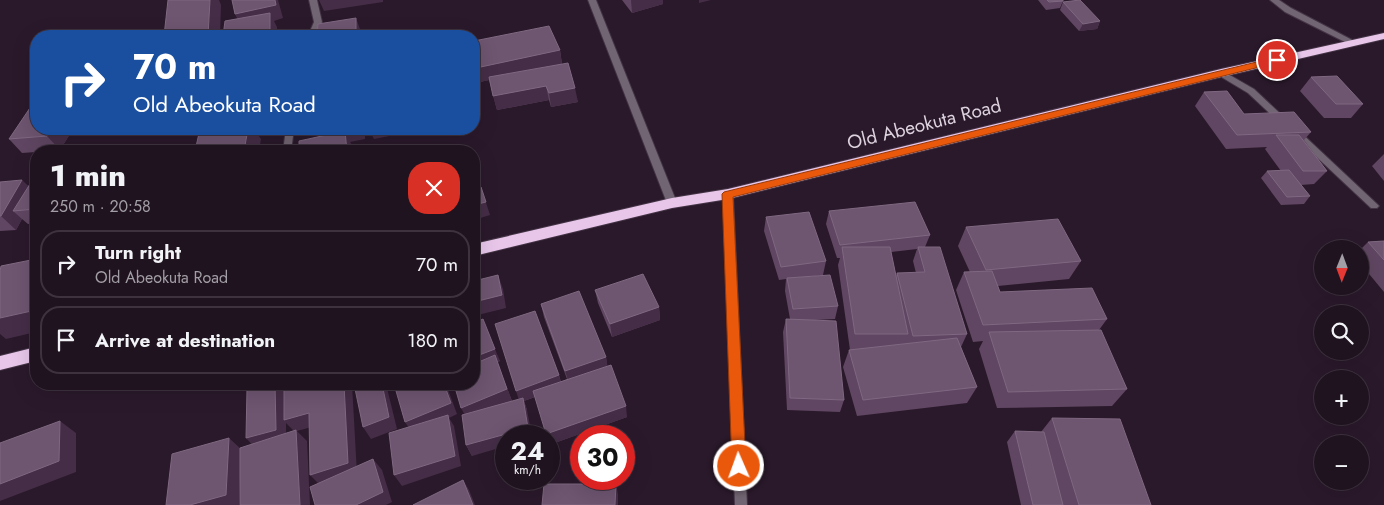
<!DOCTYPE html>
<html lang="en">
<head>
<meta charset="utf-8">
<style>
	body { margin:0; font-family:Jost,sans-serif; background:#281c29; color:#f1f3f6; height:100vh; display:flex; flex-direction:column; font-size:19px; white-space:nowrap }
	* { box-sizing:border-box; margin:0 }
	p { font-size:16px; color:#a29ea5 }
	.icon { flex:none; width:28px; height:28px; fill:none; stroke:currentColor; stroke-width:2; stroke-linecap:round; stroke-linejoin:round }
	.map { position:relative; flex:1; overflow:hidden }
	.sheet { position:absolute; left:30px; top:145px; width:450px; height:245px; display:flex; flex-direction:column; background:#201320; border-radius:20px; box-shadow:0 5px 20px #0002,0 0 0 1px #3d323e }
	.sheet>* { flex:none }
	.hud { position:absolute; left:30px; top:30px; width:450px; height:105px; border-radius:20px; box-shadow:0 5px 20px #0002,0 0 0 1px #3d323e; background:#1a4fa0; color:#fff; overflow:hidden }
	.needle { width:32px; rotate:181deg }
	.fabs { position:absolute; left:1314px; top:240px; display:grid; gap:10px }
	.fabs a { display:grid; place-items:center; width:55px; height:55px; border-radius:50%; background:#201320; box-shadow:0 5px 20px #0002,0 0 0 1px #3d323e; font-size:25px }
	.speed { position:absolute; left:495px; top:425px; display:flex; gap:10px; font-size:25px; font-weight:700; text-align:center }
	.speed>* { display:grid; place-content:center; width:65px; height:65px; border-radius:50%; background:#201320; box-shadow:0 5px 20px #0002,0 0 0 1px #3d323e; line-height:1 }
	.speed small { font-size:12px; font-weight:400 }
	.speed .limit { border:8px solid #d22; background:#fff; color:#111 }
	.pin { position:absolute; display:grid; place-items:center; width:42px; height:42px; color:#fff; margin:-21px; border:2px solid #fff; border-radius:50%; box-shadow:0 1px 5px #0007 }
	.me { position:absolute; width:55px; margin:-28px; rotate:358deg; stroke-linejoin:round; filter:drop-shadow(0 0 4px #0008) }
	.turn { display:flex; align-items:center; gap:18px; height:105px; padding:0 20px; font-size:22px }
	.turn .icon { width:65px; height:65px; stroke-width:2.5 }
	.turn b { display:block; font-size:35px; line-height:42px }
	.round { display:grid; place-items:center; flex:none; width:52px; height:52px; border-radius:20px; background:#281c29 }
	.headline { display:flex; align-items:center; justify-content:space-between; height:85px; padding:0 20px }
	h1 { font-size:30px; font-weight:800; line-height:38px }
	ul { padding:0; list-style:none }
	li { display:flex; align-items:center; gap:15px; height:68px; margin:0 10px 8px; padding:0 10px; border:2px solid #3d323e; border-radius:20px }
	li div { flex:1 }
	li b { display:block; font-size:19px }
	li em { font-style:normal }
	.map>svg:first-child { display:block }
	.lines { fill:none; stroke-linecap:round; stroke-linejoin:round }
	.street-casing { stroke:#433344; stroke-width:2 }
	.highway-casing { stroke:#433344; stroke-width:2 }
	.street { fill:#726573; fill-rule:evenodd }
	.highway { fill:#e7c6ea; fill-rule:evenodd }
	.wall { fill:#604662; fill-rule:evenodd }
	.shaded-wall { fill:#452d47 }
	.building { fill:#6e5570; stroke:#7f6881 }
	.route { fill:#ea580c; stroke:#983908 }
	.labels { text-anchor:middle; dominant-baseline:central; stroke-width:4; stroke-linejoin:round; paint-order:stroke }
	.street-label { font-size:19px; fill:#ddd2de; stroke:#2a192b }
</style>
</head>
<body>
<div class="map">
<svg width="1384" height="505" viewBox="0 0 1384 505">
	<rect width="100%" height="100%" fill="#2a192b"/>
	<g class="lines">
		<defs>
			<path id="street" d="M309,0H317L322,22L316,36H308L314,22Z
				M588,0H596L677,203L675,205H669L667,203Z
				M1270,0H1279L1291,8L1356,42L1355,44H1349L1285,12Z
				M1221,70L1254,89L1286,119L1287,121L1286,123H1280L1248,93L1218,75L1217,73Z
				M1294,128L1297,129L1377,204L1379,206L1377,208H1371L1291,133L1290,131L1291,129Z
				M286,129H294L291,151H283Z
				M728,191L733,194L747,505H735L723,194Z"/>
			<path id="highway" d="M1384,33V39L1221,77L728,199L672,208L474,256V244L672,198L728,189L1221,69Z
				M36,347V361L0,370V356Z"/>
		</defs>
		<use href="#street" class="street-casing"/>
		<use href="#highway" class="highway-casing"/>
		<use href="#street" class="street"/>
		<use href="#highway" class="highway"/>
	</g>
	<path class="wall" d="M622,0H663V4L632,13Z
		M1038,0H1063V1L1060,8L1046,10Z
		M1063,2L1100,21L1097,29L1079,31L1060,10Z
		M560,50L562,64L578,102L551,107L549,100L497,110L489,80L480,82L474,63Z
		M1311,77L1363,104L1351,118H1324L1300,91Z
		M1204,92L1244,114L1311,132L1304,140L1327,171L1314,184L1301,185L1310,196L1304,204L1281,205L1261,178L1267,171H1281L1265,149L1267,147L1226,149L1195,106Z
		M36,129H73L60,150L36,151V152L22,153L9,139Z
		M1384,154V181L1372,166Z
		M36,176V224H28L22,219L16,230L0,231V182L29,186Z
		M829,211L930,235L925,247L967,334L961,347L977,387L967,403L857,416L843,367L849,350H850L838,265L840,258H837L826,224ZM917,249L913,261L916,273H897L896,275L891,252Z
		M766,217L826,261L823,275L808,277L838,306L835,319L816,320L844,400L840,412L787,410L783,332L786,319H790L785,291L786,279L779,280L764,231Z
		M966,227L1081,261L1069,279L998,286L1000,292L1107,319L1099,330L1127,389L1112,406L997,408L979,349L983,341L973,342L956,290L964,272H970L958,246Z
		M1384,241V292L1360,263V250L1368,242Z
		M595,290L659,307L660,320L612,337L598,303Z
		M541,304L606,357L607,366L627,417L549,445V436L535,397L524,401L527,410L472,456L466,445L465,414L474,323L500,361L497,362L512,401L508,402L519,400L559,375L561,382L567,379L544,317Z
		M1052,418L1151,505H1021L1007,442L1015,431L1041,432Z"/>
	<path class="shaded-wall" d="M210,0H219L221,5L220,36H208Z
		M275,0H278L283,18L274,21L277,27V36H258L242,28L235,14Z
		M319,0H383V2L324,11Z
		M631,0H663V4L632,13Z
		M699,0H711L699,3Z
		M356,18L361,32L362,36H356Z
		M1100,21L1097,29L1079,31L1083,24Z
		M560,50L562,64L480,82L476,68Z
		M546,86L549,100L497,110L493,96Z
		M575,88L578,102L551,107L549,93Z
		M52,129H73L60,150L47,136Z
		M209,129H264V131L256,132L261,139L259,151H244Z
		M339,129H365V139L350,142L352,145V151H347L323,147L316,133Z
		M369,129H420V130L374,139Z
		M22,180L36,193L13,211L22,219L16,230L1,216Z
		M481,187L490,215L474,220V205Z
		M498,275L503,289L506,308L474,316V302Z
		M659,307L660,320L612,337L610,324Z
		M36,310V332L6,339L0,334V318Z
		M495,349L500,361L497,362L512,401L467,419L461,408L474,371V357Z
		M606,357L608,369L569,383L565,371Z
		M559,375L562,387L524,401L527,410L532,436H506V446L472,456L466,445L520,403L516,391Z
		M275,384H279L286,392L309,413L319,425L297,431L307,441L310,505H300L295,432L286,423V442L257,450L246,438Z
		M344,384H352L357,474L320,485L310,475Z
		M382,384H386L397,429L371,439L363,427Z
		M444,384H446L457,414L449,418L454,426L461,466L402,486L394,475L412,433L405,422Z
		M626,406L627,417L549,445V436H547L546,434Z
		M60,421L76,433V472L0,501V484Z
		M229,438L241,449L239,505H190Z
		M373,459L382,470L392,502L386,505H356Z
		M463,480L469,490L475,505H473Z
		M616,484L618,494V505H615Z"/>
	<path class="building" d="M168,0H210L208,36H164Z
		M232,0H275L276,5L235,14Z
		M1047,0H1063V1L1049,2Z
		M1080,0L1100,21L1083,24L1063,2Z
		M270,13V34L258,36H223L225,21Z
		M356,18V36H317L318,24Z
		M549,26L560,50L476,68L474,62V41Z
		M568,63L575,88L549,93L546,86L493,96L489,77Z
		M1337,76L1363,104H1336L1311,77Z
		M1227,91L1244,114L1294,112L1311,132L1237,135L1204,92Z
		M36,99V129H52L47,136L9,139Z
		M200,129H248L244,151H195Z
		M316,129H339L316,133Z
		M345,131L347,151H299V141Z
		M1276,135H1299L1327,171H1303Z
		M1289,170L1310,196L1287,197L1267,171Z
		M35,176H36V209L13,211Z
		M22,180L1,216H0V182Z
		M481,187L486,202L474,205V189Z
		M915,202L930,235L840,245L829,211Z
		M809,212L826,261L781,267L766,217Z
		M1058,219L1081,261L986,270L966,227Z
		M1384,241V260L1368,242Z
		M842,247H890L908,334H855Z
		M918,247H940L967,334L913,336L897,273L925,272Z
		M36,259V310L0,318V271L1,266Z
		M992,271L1000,292L1092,288L1107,319L983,325L964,272Z
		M643,274L659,307L610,324L595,290Z
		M498,275L502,295L474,302V281Z
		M830,275L838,306L793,309L787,278Z
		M579,291L606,357L565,371L541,304Z
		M535,311L559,375L516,391L495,324Z
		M483,319L495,349L474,357V323Z
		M786,319L836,321L844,400L790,398Z
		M1101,330L1127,389L1008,392L989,332Z
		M957,338L977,387L863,400L849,350Z
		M495,355L507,389L461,408L454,384H474V364Z
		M611,365L626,406L546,434L533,391Z
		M261,384H275L276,430L246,438L247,388Z
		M284,384H344L348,463L310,475L309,413L284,420Z
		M354,384H382L389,417L363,427Z
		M394,384H444L451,403L405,422Z
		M523,398L528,428L466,445L462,415Z
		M448,415L455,456L394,475L389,433Z
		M1052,418L1120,419L1151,505H1079Z
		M60,421L59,461L0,484V443Z
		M296,430L300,505H240V448Z
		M1015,431L1044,432L1063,505H1033Z
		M229,438L226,495L190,505H166L172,454Z
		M373,459L383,492L356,505H315L310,487Z
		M463,480L473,505H413Z
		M544,484H616L615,505H542Z"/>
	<path class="route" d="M1277,57L1280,58V62L733,197L746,466L744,471L739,473L734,471L732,466L722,194L724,192Z"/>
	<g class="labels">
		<g class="street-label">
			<text transform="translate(924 124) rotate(-14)">Old Abeokuta Road</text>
		</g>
	</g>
</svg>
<div class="fabs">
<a><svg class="needle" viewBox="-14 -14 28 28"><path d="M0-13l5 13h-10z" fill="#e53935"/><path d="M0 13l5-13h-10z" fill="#a29ea5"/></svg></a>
<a><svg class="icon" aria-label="search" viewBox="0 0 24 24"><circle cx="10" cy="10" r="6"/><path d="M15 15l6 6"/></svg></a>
<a>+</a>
<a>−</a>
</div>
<div class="speed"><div>24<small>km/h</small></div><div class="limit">30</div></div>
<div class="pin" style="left:1277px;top:60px;background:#d93025"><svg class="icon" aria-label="arrive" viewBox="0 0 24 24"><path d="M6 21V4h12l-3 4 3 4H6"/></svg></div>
<svg class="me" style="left:739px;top:466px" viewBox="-20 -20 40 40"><circle r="17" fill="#ea580c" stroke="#fff" stroke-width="3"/><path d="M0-11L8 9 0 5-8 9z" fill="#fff"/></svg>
<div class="hud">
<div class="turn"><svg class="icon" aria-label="right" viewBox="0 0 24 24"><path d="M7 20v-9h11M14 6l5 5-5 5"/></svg><div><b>70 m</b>Old Abeokuta Road</div></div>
</div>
<section class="sheet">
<div class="headline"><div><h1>1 min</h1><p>250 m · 20:58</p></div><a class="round" style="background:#d93025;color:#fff"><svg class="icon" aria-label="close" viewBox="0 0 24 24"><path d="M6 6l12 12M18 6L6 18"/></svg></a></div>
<ul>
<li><svg class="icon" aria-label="right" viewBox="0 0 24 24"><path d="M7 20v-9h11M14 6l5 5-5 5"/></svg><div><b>Turn right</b><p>Old Abeokuta Road</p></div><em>70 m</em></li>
<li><svg class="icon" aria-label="arrive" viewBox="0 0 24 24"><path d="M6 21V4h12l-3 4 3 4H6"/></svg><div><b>Arrive at destination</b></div><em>180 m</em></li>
</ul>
</section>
</div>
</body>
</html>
